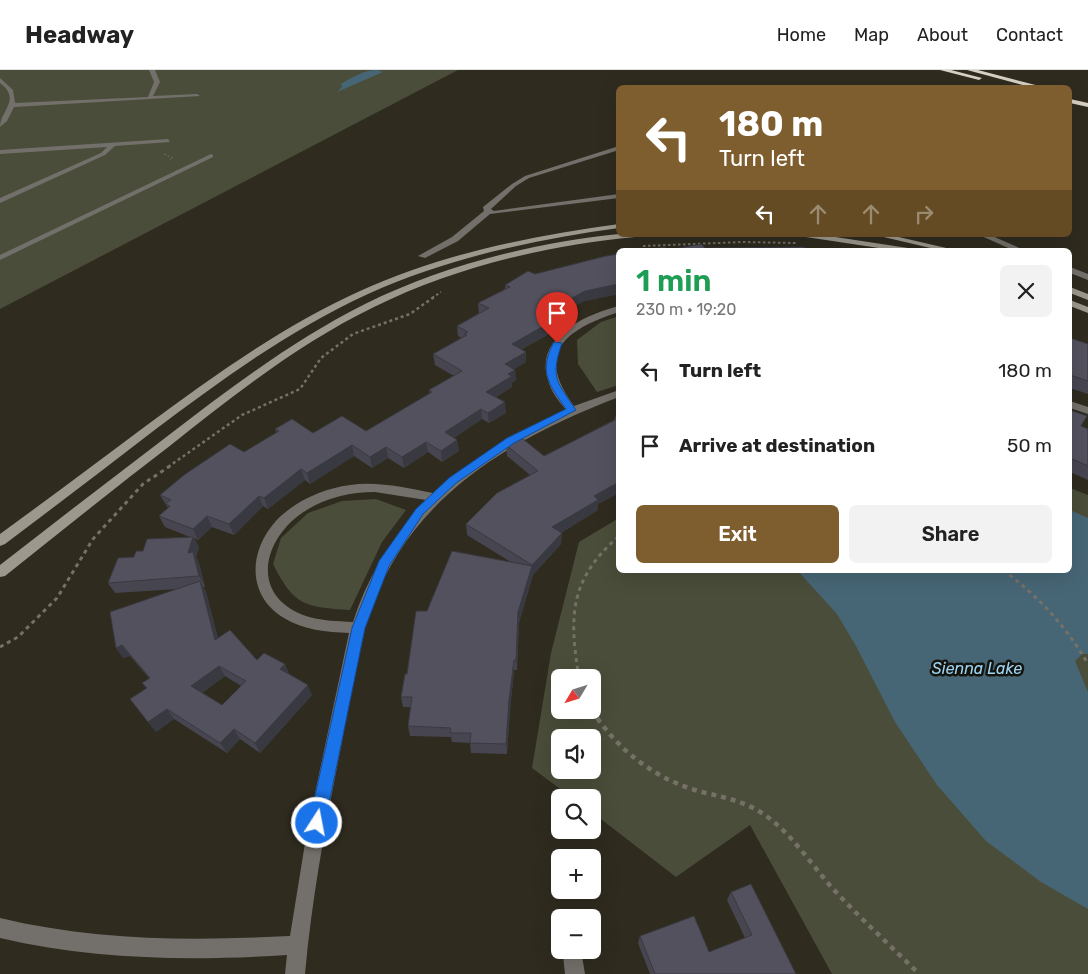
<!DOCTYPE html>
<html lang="en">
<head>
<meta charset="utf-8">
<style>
	body { margin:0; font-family:Rubik,sans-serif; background:#f2f2f2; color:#222; height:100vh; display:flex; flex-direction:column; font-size:19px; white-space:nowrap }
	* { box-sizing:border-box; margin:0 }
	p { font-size:16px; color:#767676 }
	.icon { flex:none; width:28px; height:28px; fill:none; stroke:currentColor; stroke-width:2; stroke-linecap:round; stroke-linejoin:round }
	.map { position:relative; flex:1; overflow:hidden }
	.side { position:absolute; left:616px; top:178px; width:456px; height:325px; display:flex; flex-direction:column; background:#fff; border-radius:8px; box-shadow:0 5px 20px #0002 }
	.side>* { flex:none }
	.hud { position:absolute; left:616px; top:15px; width:456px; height:152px; border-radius:8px; box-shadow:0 5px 20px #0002; background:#7e5e2e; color:#fff; overflow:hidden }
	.needle { width:32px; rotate:232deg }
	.controls { position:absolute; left:551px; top:599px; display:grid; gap:10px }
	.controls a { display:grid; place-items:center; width:50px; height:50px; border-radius:8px; background:#fff; box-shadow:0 5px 20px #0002; font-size:25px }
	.pin { position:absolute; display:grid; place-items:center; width:42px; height:42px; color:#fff; margin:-51px -21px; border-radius:50% 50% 50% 0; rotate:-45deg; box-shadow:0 0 5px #0007 }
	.pin .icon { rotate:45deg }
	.me { position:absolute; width:55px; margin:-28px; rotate:11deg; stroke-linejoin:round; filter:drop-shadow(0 0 4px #0008) }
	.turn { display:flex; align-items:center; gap:18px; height:105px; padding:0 20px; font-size:22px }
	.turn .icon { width:65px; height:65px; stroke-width:2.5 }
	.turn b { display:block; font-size:35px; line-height:42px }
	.lanes { display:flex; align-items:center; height:48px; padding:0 20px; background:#0003; justify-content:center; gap:25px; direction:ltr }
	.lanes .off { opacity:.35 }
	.round { display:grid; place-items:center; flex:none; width:52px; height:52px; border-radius:8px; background:#f2f2f2 }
	.head { display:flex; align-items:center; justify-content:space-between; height:85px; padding:0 20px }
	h1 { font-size:30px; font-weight:600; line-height:38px; color:#1e9e55 }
	.cta { display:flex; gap:10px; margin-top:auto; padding:10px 20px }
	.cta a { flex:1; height:58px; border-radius:8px; background:#7e5e2e; color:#fff; font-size:20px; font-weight:600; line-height:58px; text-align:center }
	.cta a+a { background:#f2f2f2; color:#222 }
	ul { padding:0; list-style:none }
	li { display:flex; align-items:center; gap:15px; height:75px; padding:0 20px }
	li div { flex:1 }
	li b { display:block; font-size:19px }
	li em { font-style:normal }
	header { display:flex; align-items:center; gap:30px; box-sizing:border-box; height:70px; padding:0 25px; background:#fff; border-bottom:1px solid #e0e0e0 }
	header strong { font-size:24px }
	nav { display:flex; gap:28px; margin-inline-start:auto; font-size:18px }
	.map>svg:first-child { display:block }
	.green { fill:#4a4d39; fill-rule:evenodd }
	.water { fill:#476675 }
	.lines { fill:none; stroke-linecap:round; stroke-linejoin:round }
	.path-far4 { stroke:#757167; stroke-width:1; stroke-dasharray:2 2; stroke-linecap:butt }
	.path-far3 { stroke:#757167; stroke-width:2; stroke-dasharray:2.5 2.5; stroke-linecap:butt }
	.path-far2 { stroke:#757167; stroke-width:2.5; stroke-dasharray:3 3; stroke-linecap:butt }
	.path-far1 { stroke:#757167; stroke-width:3; stroke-dasharray:4 4; stroke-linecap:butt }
	.path { stroke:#757167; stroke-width:4.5; stroke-dasharray:5 5; stroke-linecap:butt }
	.street { fill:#73706b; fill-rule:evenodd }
	.secondary { fill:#9c988e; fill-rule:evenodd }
	.highway { fill:#d8d1c3; fill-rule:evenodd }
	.wall { fill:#474650; fill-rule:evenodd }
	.shaded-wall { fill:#393941 }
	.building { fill:#52515d; stroke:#393941; fill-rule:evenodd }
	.route { fill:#1a73e8; stroke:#114b97 }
	.labels { text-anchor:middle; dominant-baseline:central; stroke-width:5; stroke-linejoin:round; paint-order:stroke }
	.water-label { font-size:16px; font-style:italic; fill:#9cd6f4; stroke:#15130e }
</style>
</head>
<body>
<header>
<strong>Headway</strong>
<nav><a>Home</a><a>Map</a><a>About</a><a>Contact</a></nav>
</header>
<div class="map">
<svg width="1088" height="904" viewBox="0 0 1088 904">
	<rect width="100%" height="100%" fill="#2f2b1f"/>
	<path class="green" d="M0,0H458L0,239Z
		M619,246V315L597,322L578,294L577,270L601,252Z
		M1070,418L1088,425V904H832L750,755L676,807L593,743L592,728L571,727L532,698L551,583L579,472L619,448V500H1070ZM560,608H592V640H560ZM560,668H592V700H560Z
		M376,429L406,440L382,472L350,540C305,537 294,536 273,494L281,468L308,443L342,431Z"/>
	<path class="water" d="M377,0L383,2L337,22L342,17L341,14C353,7 364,0 377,0Z
		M1070,440L1088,448V584H1082L1075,591L1088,622V839L1041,812L986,771L937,715L895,652L856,576L837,544L797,500H1070Z"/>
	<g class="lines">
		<path class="path-far4" d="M164,84L173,88L170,90"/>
		<path class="path-far3" d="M643,176L743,172L797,173
			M432,228L441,222"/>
		<path class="path-far2" d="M168,397L242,345L300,319L321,288L353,264L410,244L434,227"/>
		<path class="path-far1" d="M1003,500C1038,526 1066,556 1088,594
			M0,577L18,567L57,528L93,469L143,414L170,396
			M579,608C569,546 569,510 619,466"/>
		<path class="path" d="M592,640C617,680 656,710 702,722C727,728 748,732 769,748C795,768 813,797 835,821C862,850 891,876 919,904"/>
		<path class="street" d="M149,0H155L160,12L153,26L197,24L200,26L14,37L7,51L0,57C0,40 22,30 0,13V8L13,20L15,33L148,27L154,12Z
			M168,69L170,72L115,76L105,85L0,133V128L101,83L107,77L0,84V80Z
			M619,76V80L529,108L516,116L491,139L494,141L619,124V128L490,144L458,171L425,188L418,186L452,167L484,141L483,137L512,114L525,106Z
			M211,84L213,85V87L0,190V185Z
			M979,165H990L1024,180H1013Z
			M1070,197L1088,204V210L1070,203Z
			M619,236V242C566,259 534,282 574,336L619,320V327C514,367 412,425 372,537C355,582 350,630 341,677C326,752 312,827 305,904H285L287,885C190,891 95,890 0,868V848C96,871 192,871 290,866L307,761L349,563C327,562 303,560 284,548C243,523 250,474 282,445C300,429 326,418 350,415C378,411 406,418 433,423C474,388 517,362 566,340C559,331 551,322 548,310C534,267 585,245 619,236ZM375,422L426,430C393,466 368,505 353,552C337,551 319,551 303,545C250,524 263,470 302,443C324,428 349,422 375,422Z
			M1070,331L1088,337V344L1070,338Z
			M565,880H581L585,904H565L563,885Z"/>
		<path class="secondary" d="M619,154V158C532,170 448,188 368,224C289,260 220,311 152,362C103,400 54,437 5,474L0,476V464C48,429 95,394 143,358C212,307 281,257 360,221C441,184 530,166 619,154Z
			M619,164L639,165L635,167C544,176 456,197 374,237C300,273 235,324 171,375C115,418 60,462 5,506L0,507V495C55,452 110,410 165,368C229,319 293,270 365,234C444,195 532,173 619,164Z
			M802,165H822L908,178L912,180H892L806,167Z
			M875,165H890L955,180H939Z
			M1070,217L1088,224V230L1070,223Z
			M1070,230L1088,237V243L1070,236Z"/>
		<path class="highway" d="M940,0H951L982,8L979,10Z
			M967,0H978L1047,18H1034Z
			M1070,29L1088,33V37L1070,33Z"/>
	</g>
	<path class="wall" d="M619,184V224L584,231L546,252L549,253V264L522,279L526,292L514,299L515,300L516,310L512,313V317L496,327L506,343L489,353L482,349L454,368L457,370L459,381L442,392L428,382L404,398L388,388L372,398L354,386L310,414L305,410L268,439L263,436L234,465L212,457L198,470L194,468L199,477L196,487L199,493L205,517H203L206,522L218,568L257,590L285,594L289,604L312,625L260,683L240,669L227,683L174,649L156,662L130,629L146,618L142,613L149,608L130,586L123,588L116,578L178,519L115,523L108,513L134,487L143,481L190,467L165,457L159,446L168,438L160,425L244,382L277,363L275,359L313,363L366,361L430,324L429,320L454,306L435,295L433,284L462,268L458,266L457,256L479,243L478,233L505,219V215L535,204ZM225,606L241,616L222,635L202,623Z
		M1070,268L1088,274V324L1070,318Z
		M1070,340L1081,356L1088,359V410L1070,402Z
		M619,345V423L598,434V440L561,463H562L561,474L533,505L519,553L517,600H514L510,641L507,684L471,683L470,673L452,672L451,667L410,666L408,656L411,637H403L401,627L427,541L511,492L467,465L466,454L530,405L507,386L506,375L544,386L614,350L615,347Z
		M731,822L796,904H650L638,873L640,866L709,882L745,868L727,830Z"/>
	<path class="shaded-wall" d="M619,214V224L584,231L537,258V247L585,221Z
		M549,253V264L512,285V274Z
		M526,282V292L506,305L505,294Z
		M515,300L516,310L512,313V317L487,332L486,322L508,304Z
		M505,332L506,343L489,353L488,343Z
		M481,339L482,349L446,373L445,362Z
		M457,370L459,381L442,392L441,381Z
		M426,372L428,382L404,398L402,387Z
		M352,375L354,386L310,414L307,403Z
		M386,377L388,388L372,398L370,387Z
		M301,399L305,410L268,439L264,428Z
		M619,412V423L598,434V440L552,468V457L594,426Z
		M259,426L263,436L234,465L229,454Z
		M207,446L212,457L198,470L193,459Z
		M562,463L561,474L533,505L519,553L517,600L516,590L518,542L532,495Z
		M193,467L199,477L196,487L199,493L205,517L188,483Z
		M200,511L206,522L221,580L215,570Z
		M122,575L130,586L123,588L116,578Z
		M514,590V600L510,641L507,684L506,674L509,630Z
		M285,594L289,605L280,599Z
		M219,596L225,606L197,626L191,616Z
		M308,615L312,625L260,683L255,673Z
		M167,639L174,649L156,662L148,652Z
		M234,659L240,669L227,683L220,673Z"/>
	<path class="building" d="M701,174L705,178L804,177L805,180H646L665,177L668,180Z
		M619,184V214L585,221L537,247L549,253L512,274L526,282L505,294L515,300L508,304L512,306L486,322L505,332L488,343L481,339L445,362L457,370L441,381L426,372L402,387L386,377L370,387L352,375L307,403L301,399L264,428L259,426L229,454L207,446L193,459L159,446L170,436L165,434L171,430L160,425L184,405L230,374L244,382L279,361L275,359L292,349L313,363L342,346L366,361L432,322L429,320L462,301L433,284L467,265L464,264L468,262L457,256L489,238L478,233L510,217L505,215L528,201L535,204L606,186Z
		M1070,268L1088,274V311L1070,305V302L1072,298L1070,297Z
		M1070,340L1087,346L1081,356L1088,359V396L1070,388Z
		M619,345V412L594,426L598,430L552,457L562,463L532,495L466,454L497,423L538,401L506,375L518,365L544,386L617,349L615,347Z
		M193,467L188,483L193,482L199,506L108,513L118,488L134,487L136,481H143L147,469Z
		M452,481L532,496L518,542L516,590H514L509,630L506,674L470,673L471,663H450L451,658L408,656L412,627H401L405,604H407L416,541H427Z
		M200,511L215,570L230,560L257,590L264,583L285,594L280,599L308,615L255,673L234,659L220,673L167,639L148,652L130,629L147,618L142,613L150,608L122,575L116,578L110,542ZM219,596L246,611L222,635L191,616Z
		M751,814L796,904H655L640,866L694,846L709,882L752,865L731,822Z"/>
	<path class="route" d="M554,272L562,273C550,308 557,312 576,340L514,373L456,413L423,444L389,496L365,558L325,753L322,759L317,761L311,759L309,753L352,558L379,491L416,439L449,408L507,368L566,339C549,315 538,301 554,272Z"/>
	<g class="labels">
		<g class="water-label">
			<text x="977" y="598">Sienna Lake</text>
		</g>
	</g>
</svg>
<div class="controls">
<a><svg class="needle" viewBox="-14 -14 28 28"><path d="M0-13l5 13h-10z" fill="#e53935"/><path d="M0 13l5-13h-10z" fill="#767676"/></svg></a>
<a><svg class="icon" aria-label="sound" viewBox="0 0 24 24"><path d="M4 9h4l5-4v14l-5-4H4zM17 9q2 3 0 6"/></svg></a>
<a><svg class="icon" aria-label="search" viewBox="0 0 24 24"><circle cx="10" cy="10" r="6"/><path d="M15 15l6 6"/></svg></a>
<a>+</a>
<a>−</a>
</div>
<div class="pin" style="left:557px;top:273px;background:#d93025"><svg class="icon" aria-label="arrive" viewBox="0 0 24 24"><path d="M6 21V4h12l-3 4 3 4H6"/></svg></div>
<svg class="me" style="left:317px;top:753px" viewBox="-20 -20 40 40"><circle r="17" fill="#1a73e8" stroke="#fff" stroke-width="3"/><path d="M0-11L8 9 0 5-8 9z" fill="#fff"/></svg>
<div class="hud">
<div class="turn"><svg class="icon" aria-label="left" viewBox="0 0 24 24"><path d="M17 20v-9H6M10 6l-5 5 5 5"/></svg><div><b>180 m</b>Turn left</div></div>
<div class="lanes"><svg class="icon" aria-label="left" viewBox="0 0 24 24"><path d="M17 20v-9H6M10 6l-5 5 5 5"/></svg><svg class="icon off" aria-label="ahead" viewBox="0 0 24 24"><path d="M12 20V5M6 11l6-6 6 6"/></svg><svg class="icon off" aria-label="ahead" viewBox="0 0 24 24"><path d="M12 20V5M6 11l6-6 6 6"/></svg><svg class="icon off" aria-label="right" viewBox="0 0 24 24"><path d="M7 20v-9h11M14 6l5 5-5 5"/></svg></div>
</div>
<section class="side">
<div class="head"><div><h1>1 min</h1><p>230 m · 19:20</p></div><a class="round"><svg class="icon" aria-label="close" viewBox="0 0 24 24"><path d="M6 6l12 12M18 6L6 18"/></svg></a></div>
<ul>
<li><svg class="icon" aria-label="left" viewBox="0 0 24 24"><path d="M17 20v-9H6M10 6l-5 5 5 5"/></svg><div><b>Turn left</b></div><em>180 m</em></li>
<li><svg class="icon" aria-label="arrive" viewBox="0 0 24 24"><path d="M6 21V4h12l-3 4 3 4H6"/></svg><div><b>Arrive at destination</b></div><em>50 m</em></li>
</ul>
<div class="cta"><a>Exit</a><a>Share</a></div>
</section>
</div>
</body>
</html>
